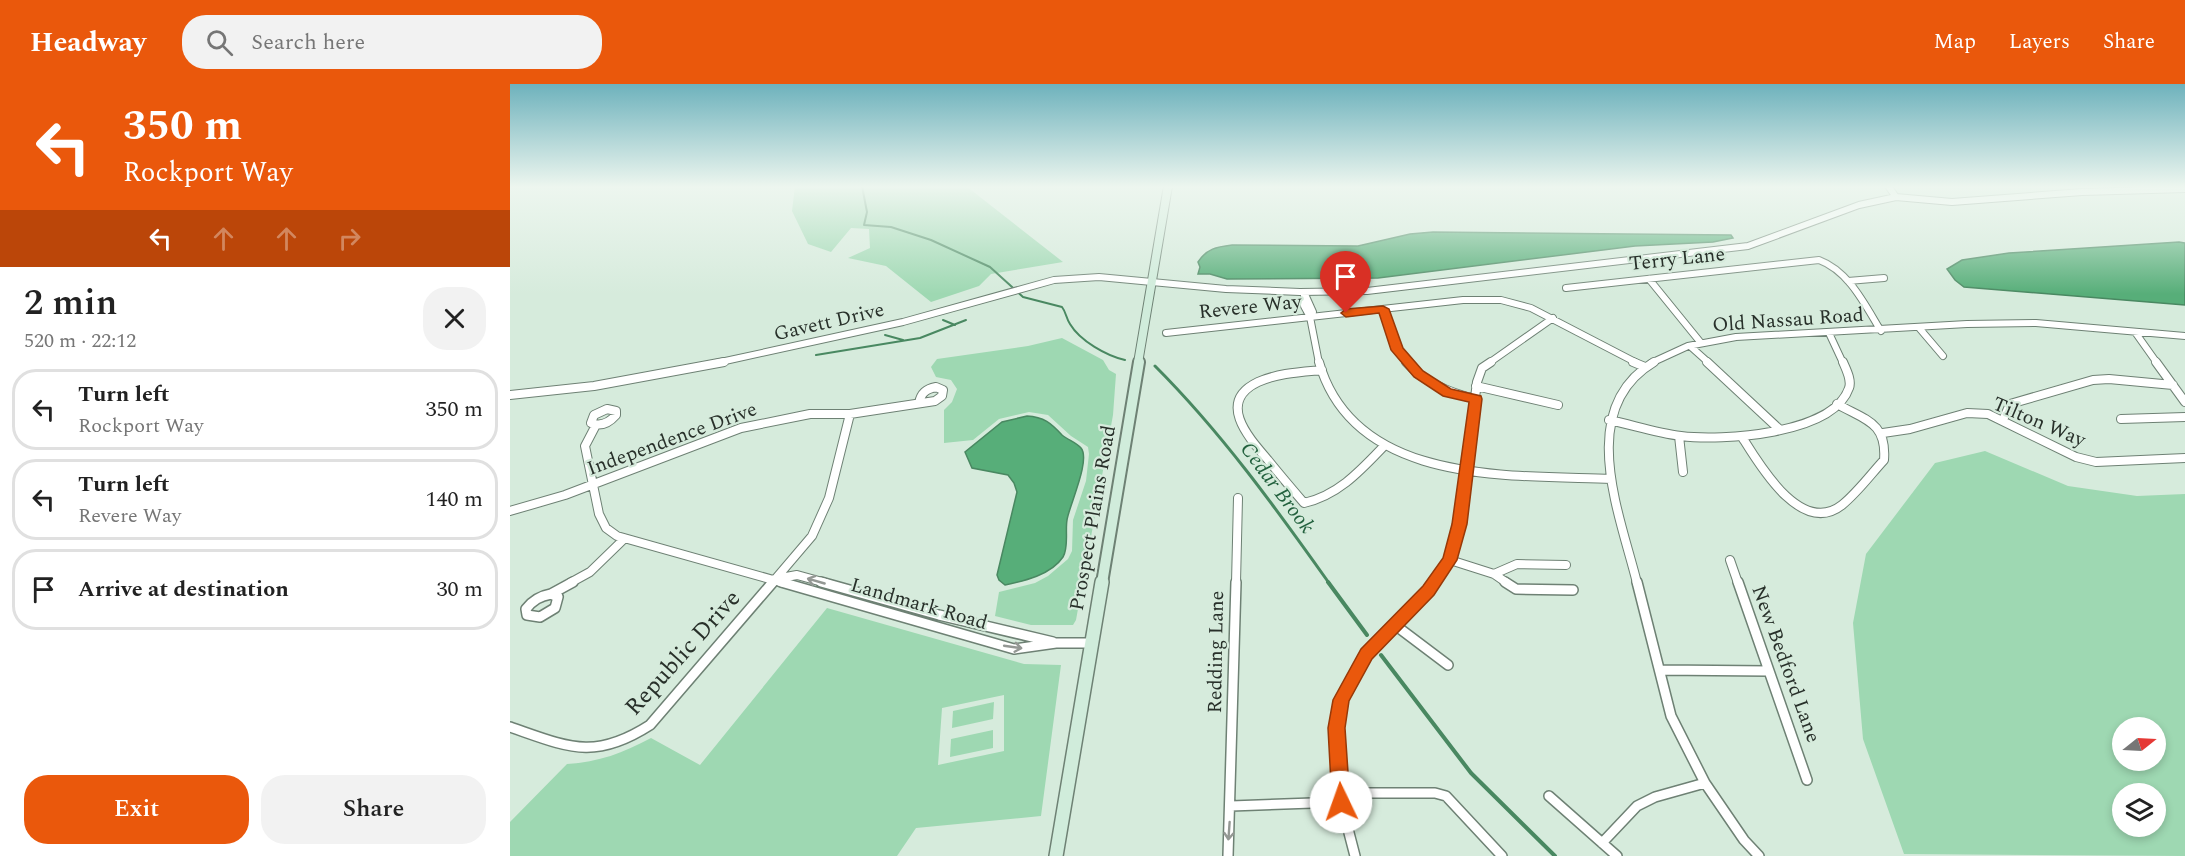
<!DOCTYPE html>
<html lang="en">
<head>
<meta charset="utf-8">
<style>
	body { margin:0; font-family:Spectral,serif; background:#f2f2f2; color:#222; height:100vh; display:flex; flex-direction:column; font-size:22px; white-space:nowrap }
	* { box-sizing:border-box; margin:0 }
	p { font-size:20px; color:#767676 }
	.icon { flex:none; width:33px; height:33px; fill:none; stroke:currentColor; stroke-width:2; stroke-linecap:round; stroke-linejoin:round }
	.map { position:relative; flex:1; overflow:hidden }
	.drawer { display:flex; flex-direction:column; background:#fff; width:510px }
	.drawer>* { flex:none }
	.top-card { background:#ea580c; color:#fff; overflow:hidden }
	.needle { width:39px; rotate:72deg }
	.buttons { position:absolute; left:1602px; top:633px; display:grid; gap:12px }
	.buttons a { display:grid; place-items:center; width:54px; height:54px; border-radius:50%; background:#fff; box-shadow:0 3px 9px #0003; font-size:30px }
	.pin { position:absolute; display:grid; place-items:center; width:51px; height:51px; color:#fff; margin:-62px -26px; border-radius:50% 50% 50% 0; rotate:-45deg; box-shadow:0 0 6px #0007 }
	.pin .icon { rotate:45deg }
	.me { position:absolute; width:66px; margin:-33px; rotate:357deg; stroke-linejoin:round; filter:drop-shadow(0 0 4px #0008) }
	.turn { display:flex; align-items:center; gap:21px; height:126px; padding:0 24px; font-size:27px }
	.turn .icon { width:78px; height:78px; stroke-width:2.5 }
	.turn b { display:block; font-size:42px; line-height:51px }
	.lanes { display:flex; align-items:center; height:57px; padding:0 24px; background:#0003; justify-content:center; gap:30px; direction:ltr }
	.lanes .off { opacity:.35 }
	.round { display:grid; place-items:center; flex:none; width:63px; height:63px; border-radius:24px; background:#f2f2f2 }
	.overview { display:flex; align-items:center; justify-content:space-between; height:102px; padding:0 24px }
	h1 { font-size:36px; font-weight:600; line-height:45px }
	.primary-button { display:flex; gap:12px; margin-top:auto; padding:12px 24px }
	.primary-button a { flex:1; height:69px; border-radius:24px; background:#ea580c; color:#fff; font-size:24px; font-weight:600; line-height:69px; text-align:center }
	.primary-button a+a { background:#f2f2f2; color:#222 }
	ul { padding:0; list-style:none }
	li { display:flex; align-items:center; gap:18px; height:81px; margin:0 12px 9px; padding:0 12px; border:3px solid #e0e0e0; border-radius:24px }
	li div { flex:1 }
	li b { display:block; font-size:22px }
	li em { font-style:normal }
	header { display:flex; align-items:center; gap:36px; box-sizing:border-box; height:84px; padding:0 30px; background:#ea580c; color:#fff }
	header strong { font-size:28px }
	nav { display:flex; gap:33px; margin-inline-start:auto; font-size:21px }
	.search { width:420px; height:54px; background:#f2f2f2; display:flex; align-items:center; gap:15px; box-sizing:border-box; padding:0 21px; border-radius:24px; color:#767676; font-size:22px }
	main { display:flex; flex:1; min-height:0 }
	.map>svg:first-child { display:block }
	.green { fill:#9ed8b2; fill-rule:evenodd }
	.water { fill:#57ae79; stroke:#498861; stroke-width:1.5 }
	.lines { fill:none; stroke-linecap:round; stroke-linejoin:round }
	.stream-far2 { stroke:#498861; stroke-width:2 }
	.stream-far1 { stroke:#498861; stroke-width:3 }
	.stream { stroke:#498861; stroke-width:4 }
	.street-far2-casing { stroke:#6e8174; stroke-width:8 }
	.street-far1-casing { stroke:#6e8174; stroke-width:10 }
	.street-casing { stroke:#6e8174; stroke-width:12 }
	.secondary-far2-casing { stroke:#6e8174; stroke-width:10 }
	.secondary-far1-casing { stroke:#6e8174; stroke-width:14 }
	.secondary-casing { stroke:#6e8174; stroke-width:16 }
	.street-far2 { stroke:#fff; stroke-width:6 }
	.street-far1 { stroke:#fff; stroke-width:8 }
	.street { stroke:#fff; stroke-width:9 }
	.secondary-far2 { stroke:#d0ecdb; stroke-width:8 }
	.secondary-far1 { stroke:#d0ecdb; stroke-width:10 }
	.secondary { stroke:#d0ecdb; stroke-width:13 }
	.oneway { stroke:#949894 }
	.route { fill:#ea580c; stroke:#983908; stroke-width:1.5 }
	.labels { text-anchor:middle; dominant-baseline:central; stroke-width:4.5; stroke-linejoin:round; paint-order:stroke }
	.street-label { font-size:20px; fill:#28302a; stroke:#d6ebdc }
	.water-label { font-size:21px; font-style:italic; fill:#23613e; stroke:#d6ebdc }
	.near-street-label { font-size:24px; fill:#28302a; stroke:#d6ebdc }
</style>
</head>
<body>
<header>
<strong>Headway</strong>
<div class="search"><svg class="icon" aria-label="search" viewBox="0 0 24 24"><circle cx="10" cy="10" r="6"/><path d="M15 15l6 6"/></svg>Search here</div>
<nav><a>Map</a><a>Layers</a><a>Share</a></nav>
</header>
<main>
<section class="drawer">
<div class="top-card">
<div class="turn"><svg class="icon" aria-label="left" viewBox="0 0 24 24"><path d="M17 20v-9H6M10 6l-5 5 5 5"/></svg><div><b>350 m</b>Rockport Way</div></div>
<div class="lanes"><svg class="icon" aria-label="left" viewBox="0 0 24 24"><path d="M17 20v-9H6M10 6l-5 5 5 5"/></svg><svg class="icon off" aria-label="ahead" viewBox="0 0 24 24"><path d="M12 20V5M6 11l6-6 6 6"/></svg><svg class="icon off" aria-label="ahead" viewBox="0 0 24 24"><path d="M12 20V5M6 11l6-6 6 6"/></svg><svg class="icon off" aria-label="right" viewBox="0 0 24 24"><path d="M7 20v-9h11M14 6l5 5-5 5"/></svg></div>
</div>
<div class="overview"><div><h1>2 min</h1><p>520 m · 22:12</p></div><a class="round"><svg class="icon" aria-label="close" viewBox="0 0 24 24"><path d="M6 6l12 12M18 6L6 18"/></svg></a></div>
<ul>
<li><svg class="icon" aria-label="left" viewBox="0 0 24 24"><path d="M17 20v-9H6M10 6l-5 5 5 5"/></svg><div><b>Turn left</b><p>Rockport Way</p></div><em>350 m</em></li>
<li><svg class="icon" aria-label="left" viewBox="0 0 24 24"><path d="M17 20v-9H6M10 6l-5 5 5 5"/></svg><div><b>Turn left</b><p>Revere Way</p></div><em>140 m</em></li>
<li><svg class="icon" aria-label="arrive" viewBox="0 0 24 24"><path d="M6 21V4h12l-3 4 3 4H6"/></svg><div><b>Arrive at destination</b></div><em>30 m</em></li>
</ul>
<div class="primary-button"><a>Exit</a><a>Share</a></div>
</section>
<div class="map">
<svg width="1675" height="772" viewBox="0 0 1675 772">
	<rect width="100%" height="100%" fill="#d6ebdc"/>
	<path class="green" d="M285,102H456L553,178L481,190L469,202L421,218L376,182L338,174L360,164L359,145L341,144L321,168L298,160L282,127Z
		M552,254L593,276L599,286L606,290L603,331L566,536L563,541H521L485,532L489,508L525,499L538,492L558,475L562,467L563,436L576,397L579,370L578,363L561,352L538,331L519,328L489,335L463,356L434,359V326L442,318L447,305L441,296L426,293L421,283L427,275L518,262Z
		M1475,367L1558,402L1627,412L1675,410V772L1394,770L1353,655L1343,539L1356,470L1425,379ZM1612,644H1646V676H1612ZM1612,710H1646V742H1612Z
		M317,524L514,580L551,581L531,732L406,744L387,772H0V738L57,680C89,678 113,669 141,654L190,681ZM494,611V667L428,681L432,624Z
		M484,618L483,635L442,644L443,627Z
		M483,646V664L440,673L441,655Z"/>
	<path class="water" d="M923,148L1221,151L1223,154L1203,158L1125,162L868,194L717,195L700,190H688L690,183L688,178C697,164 707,163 723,161L848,162L900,150Z
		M1669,158L1675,159V221L1454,203L1445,196L1437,185L1452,176L1499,169Z
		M517,332C534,333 541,339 552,351C558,356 567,359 571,364C581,376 559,422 557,436C555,447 559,463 553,473C541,491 514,497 495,501L489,496L487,491L507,408L504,399L498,391L462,384L455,368L492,338Z"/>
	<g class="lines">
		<path class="stream-far2" d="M352,102L357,128L354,141L381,143L421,156L480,183L513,213L552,223C556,228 556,234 560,240C570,257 597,272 615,276
			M433,236L445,241
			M375,251L393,256
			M306,271L410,254L456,236"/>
		<path class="stream-far1" d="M645,282C711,348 765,423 819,499"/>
		<path class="stream" d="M818,498L857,551
			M871,571L961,689L1045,772"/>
		<defs>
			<path id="street-far2" d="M1386,113L1442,118L1572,108L1675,105
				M1139,195L1191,259
				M1338,197L1374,194
				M1056,204L1309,176C1339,187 1355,221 1371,247
				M794,208L803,228L800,233L794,222Z
				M873,225L885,261L897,279
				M800,233L809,279
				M1410,245L1433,272
				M1625,248L1647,279
				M656,249L953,216H991L1021,224L1127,279
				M1319,249L1333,279
				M1180,262L1199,279
				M206,279L393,238L544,196L589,193L716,205L790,208L857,207L1238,162L1349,121L1386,113L1378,102
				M979,279L1043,234
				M1141,279L1178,262L1226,253L1457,240L1526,239L1675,252"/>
			<path id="street-far1" d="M809,278C844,401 999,391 1101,395
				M896,278C915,299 939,309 966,315
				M1123,278L1135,283
				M1197,278L1269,345
				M1646,278L1675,318
				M812,286C791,288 768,289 748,298C706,318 739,354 758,376C770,391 782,405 794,419C829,411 851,386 875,361
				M966,302L1048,321
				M0,311L84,302L214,278
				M97,325L106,327V331C99,339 91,343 81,339L84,331Z
				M1611,335L1675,333
				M1099,336C1123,341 1146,349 1171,352C1211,357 1323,351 1339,304C1342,296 1336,285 1333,278
				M1493,336L1500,320L1583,296L1599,295L1663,301
				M86,341L75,362L89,430L96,444L107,452L274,499
				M1373,349L1400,345L1457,329L1478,330L1566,373L1586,378L1675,374
				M1169,352L1173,388
				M1232,353C1249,380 1291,453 1332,421C1348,408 1361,390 1374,376C1377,338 1355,336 1327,320
				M0,427L55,411L231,344L300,330H340L425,317L432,312L433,306L426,303C416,305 411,309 409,319
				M940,476L984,490L997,499
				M1220,476L1228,499
				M984,490L1007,480L1056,481
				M265,495L287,491L316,499
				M60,499L80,488L114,455
				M262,499L302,452L319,414L340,330
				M726,499L728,414
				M924,499L940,476L949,440L967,298L972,284L981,278
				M1127,499C1110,430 1065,325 1144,278"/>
			<path id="street" d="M271,498L504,565L546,559H582
				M311,498L429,531L543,558
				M995,498L1006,505L1063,506
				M1127,498L1161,632L1195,699L1234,756L1249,772
				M1228,498L1297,696
				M41,510L63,498
				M41,510L48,513L45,524L30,533L17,531L16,525C23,516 30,512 41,510Z
				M885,541L938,581
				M1150,586L1259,587
				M0,643C58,663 84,677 140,641L263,498
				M831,709H925L936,712L992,772
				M1039,712L1107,772
				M721,722L831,718
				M1092,759L1127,722L1145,713L1195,699
				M718,772L726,498
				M845,772L831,718L827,644L831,616L857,570L919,507L925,498"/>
			<path id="secondary-far2" d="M628,279L658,102"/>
			<path id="secondary-far1" d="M592,499L629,278"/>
			<path id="secondary" d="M546,772L592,498"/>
		</defs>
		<use href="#street-far2" class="street-far2-casing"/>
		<use href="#street-far1" class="street-far1-casing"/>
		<use href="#street" class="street-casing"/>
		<use href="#secondary-far2" class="secondary-far2-casing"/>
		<use href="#secondary-far1" class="secondary-far1-casing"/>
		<use href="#secondary" class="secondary-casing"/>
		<use href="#street-far2" class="street-far2"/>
		<use href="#street-far1" class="street-far1"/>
		<use href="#street" class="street"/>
		<use href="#secondary-far2" class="secondary-far2"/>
		<use href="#secondary-far1" class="secondary-far1"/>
		<use href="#secondary" class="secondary"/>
	</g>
	<defs><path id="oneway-shaft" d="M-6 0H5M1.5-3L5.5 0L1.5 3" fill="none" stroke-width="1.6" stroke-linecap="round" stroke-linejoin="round" transform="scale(1.5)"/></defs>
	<g class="oneway">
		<use href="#oneway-shaft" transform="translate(306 497) rotate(-164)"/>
		<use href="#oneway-shaft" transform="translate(503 563) rotate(8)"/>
		<use href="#oneway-shaft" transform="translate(719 747) rotate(94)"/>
	</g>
	<linearGradient id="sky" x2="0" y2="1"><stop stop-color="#6eb2bc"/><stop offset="0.49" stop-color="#edf6ef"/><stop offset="1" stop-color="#edf6ef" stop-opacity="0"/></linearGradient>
	<rect width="1675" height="210" fill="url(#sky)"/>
	<path class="route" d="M873,222L879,225L893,264L913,287L941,305L971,312L972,315L957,440L947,476L924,511L862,575L839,617L835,644L840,718L838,724L831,727L825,724L822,718L818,644L823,616L851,565L913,502L933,474L942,440L959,318L933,312L904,293L881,266L869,229L836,233L831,229L836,225Z"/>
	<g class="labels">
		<g class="street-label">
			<text transform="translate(1167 175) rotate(-6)">Terry Lane</text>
			<text transform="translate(740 223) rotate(-6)">Revere Way</text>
			<text transform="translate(1278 236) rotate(-4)">Old Nassau Road</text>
			<text transform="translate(319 238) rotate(-13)">Gavett Drive</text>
			<text transform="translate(1529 338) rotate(23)">Tilton Way</text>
			<text transform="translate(162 355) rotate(-20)">Independence Drive</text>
			<text transform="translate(583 434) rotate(-80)">Prospect Plains Road</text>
			<text transform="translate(409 520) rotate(16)">Landmark Road</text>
			<text transform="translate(706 568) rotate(-89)">Redding Lane</text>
			<text transform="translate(1276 580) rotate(70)">New Bedford Lane</text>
		</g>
		<g class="water-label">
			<text transform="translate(767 404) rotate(53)">Cedar Brook</text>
		</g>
		<g class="near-street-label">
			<text transform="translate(173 569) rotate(-48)">Republic Drive</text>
		</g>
	</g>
</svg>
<div class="buttons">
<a><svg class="needle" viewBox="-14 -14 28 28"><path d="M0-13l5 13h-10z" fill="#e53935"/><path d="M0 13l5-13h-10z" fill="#767676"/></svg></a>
<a><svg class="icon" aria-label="layers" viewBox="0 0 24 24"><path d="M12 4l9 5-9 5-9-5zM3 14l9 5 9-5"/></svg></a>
</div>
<div class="pin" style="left:836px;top:229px;background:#d93025"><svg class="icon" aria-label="arrive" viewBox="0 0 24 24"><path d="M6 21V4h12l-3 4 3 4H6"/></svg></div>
<svg class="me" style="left:831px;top:718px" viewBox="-20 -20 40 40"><circle r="19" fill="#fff"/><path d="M0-13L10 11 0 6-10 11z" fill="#ea580c"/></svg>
</div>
</main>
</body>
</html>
